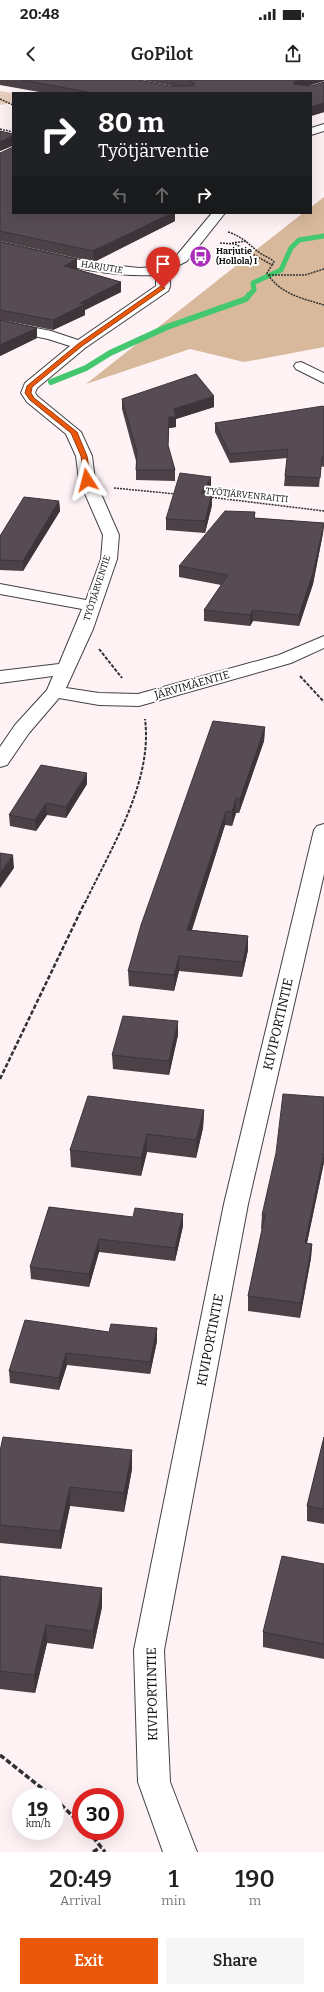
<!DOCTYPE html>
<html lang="en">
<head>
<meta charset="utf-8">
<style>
	body { margin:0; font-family:Bitter,serif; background:#f6f6f6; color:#222; height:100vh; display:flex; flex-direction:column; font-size:15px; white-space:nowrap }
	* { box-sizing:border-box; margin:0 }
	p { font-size:13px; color:#767676 }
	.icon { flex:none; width:22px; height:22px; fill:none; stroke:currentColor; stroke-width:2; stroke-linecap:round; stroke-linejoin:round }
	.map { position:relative; height:1772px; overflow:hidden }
	.side { display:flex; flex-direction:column; background:#fff; flex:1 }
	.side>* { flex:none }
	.guide { position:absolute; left:12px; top:12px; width:300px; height:122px; border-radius:0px; box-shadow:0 4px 16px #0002; background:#202124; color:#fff; overflow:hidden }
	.speed { position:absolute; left:12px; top:1708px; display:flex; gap:8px; font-size:20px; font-weight:700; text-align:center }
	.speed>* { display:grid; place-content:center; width:52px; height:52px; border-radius:50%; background:#fff; box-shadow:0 4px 16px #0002; line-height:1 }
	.speed small { font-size:10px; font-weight:400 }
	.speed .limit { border:6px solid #d22; background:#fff; color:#111 }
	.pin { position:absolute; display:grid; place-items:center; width:34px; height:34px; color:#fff; margin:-41px -17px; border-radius:50% 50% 50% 0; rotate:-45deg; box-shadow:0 0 4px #0007 }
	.pin .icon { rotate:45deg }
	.me { position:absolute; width:44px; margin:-22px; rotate:351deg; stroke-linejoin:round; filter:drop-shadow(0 0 3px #0008) }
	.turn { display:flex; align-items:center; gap:14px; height:84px; padding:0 20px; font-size:18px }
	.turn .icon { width:52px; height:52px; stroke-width:2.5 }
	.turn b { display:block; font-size:28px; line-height:34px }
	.lanes { display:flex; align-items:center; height:38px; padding:0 20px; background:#0003; justify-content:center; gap:20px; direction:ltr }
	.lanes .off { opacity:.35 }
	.eta { display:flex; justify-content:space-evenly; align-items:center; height:68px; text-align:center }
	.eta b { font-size:24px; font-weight:600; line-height:28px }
	.cta { display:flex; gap:8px; margin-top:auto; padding:8px 20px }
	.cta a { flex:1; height:46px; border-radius:0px; background:#ea580c; color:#fff; font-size:16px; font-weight:600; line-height:46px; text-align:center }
	.cta a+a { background:#f6f6f6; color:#222 }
	.status { display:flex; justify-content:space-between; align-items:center; height:28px; padding:0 20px; background:#fff; direction:ltr }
	.status svg { height:11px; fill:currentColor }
	header { display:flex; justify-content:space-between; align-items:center; height:52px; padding:0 20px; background:#fff; font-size:18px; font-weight:600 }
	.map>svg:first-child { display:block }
	.green { fill:#e8cebc }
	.forest { fill:#d8b99c }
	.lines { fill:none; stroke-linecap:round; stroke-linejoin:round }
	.stream-far1 { stroke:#43c76f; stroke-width:5 }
	.stream { stroke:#43c76f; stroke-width:6 }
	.minor-casing { stroke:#424242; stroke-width:2 }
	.path-far3 { stroke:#313131; stroke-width:1.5; stroke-dasharray:2 1; stroke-linecap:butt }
	.path-far2 { stroke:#313131; stroke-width:2; stroke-dasharray:3.5 1.5; stroke-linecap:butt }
	.path-far1 { stroke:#313131; stroke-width:2.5; stroke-dasharray:4.5 2; stroke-linecap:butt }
	.path { stroke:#313131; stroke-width:3.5; stroke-dasharray:5.5 2.5; stroke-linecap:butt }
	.minor { fill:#fff; fill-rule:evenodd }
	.wall { fill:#4b4147 }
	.shaded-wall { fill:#3d353a }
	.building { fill:#574c53; stroke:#3d353a }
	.route { fill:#ea580c; stroke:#983908 }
	.labels { text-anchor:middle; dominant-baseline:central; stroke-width:4; stroke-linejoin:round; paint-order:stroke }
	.far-poi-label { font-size:9px; font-weight:bold; fill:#0f0f0f; stroke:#fff; text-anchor:start }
	.far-street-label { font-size:9px; fill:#0f0f0f; stroke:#fff }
	.street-label { font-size:11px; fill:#0f0f0f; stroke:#fff }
	.near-street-label { font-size:13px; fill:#0f0f0f; stroke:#fff }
</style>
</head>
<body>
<div class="status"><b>20:48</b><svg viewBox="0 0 49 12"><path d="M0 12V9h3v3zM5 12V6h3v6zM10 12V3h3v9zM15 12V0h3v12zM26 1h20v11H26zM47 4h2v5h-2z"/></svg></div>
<header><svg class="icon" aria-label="back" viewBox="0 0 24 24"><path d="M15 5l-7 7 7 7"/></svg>GoPilot<svg class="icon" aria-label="share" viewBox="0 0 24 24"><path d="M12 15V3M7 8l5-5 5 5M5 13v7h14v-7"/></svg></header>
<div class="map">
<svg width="324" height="1772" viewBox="0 0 324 1772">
	<rect width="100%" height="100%" fill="#fef2f5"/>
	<path class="green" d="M0,11L13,13V23L0,25Z"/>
	<path class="forest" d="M324,117V267L244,282L190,269L86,304L303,133H311V127Z"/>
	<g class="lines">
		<path class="stream-far1" d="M248,216L254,210L253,203L281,190L291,168L299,160L324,156"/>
		<path class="stream" d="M51,302L86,288L110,273L167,247L246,219L249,215"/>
		<defs>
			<path id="minor" d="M324,44V51L311,55V48Z
				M212,133H225L187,181L166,192C170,198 172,205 168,211L85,268L37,308L35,313L37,316L81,352L92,376L95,400L119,455L117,479L93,549L66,608L99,613L138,614L279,575L324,556V568L291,583L139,626L99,625L59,618L29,653L7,685L0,687V667L15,645L47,610L53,596L0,603V591L59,584L82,529L0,514V504L86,520L101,479L103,455L79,400L76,376L66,354L27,322L21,313L25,303L70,266L48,259L0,249V241L51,251L78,260L156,206V198L154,195C102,198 50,181 0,170V162L93,183L139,188L155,187L177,175Z
				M301,282L324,293V303L296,289L294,286L296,283Z
				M324,744V794L248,1124L164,1570L170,1702L197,1772H163L138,1702L134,1570L224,1124L314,750L317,746Z"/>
		</defs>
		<use href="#minor" class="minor-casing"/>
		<path class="path-far3" d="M0,19L13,25
			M0,49L13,52
			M228,152C242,156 249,165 260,173C265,177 270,177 274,182L272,185
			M220,163L235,164L272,185L267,193C280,214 301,218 324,225
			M232,163L247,161
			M269,195H305L324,189
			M114,408L176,414
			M209,417L324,431"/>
		<path class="path-far2" d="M99,569L122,598
			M300,596L324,622
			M85,823C111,768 153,702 145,639"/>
		<path class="path-far1" d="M0,999L85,822"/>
		<path class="path" d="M0,1675L53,1717
			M55,1719L81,1744
			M88,1751L105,1772
			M93,1772L101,1767"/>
		<use href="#minor" class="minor"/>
	</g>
	<path class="wall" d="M0,0H139L169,6H172L142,0H324V1L309,5L311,6L324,2V32L311,36V13H45L0,5Z
		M0,51L13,54V66H12L0,71Z
		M0,73L175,141L94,182L0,161Z
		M0,162L77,179V189L121,202V212L85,230V235L53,250L2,240L37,248V258L0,276Z
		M122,319L214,327L176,339V347L169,348L168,367L175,390V401L136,400V381L122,329Z
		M324,327V387L321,386L319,407L284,406L285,396L287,378L230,383L215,352V343Z
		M211,408L207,414H212V425L205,453L166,450V439Z
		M59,421L60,431L23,491L0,490V456Z
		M255,432V438L324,443L323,453L313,504L299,546L253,541L250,546L204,541V530L221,505L179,497V486Z
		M265,647L264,661L239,733H236L232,746L225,745L192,850L248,856V870L242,897L179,891L174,911L129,906L128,891Z
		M87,704L66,738L47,735L36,751L10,746L9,735Z
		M178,955L169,995L113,989L112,975Z
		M204,1030L203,1048L196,1078L147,1072L141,1096L71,1087L70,1070Z
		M324,1082L307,1163L312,1164L311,1178L300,1238L248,1231V1216L262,1149H261L262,1135Z
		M49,1127L183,1146L175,1181L99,1172L89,1207L31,1199L30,1187Z
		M157,1248V1261L150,1294L67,1285L59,1310L10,1303L9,1291L109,1252Z
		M324,1357V1444L307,1441V1426Z
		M0,1371L132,1389L124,1432L70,1426L61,1469L0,1463Z
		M324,1484V1579L263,1567V1552Z
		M0,1496L102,1527L93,1569L47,1563L35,1613L0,1609Z"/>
	<path class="shaded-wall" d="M298,0H324V1L296,10L293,4L296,1Z
		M324,23V32L311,36V27Z
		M12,56V66L0,71V62Z
		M172,133H175V141L94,182L93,171Z
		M77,179V190L64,186Z
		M121,202V212L85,230V235L53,250V240L80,223Z
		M37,248V258L0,276V265Z
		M214,316V327L176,339V347L169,348L168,376L169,337L174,329Z
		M211,397V408L201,424V413Z
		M212,414V425L205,453V441Z
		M59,421L60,431L23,491V481Z
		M324,443L323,453L313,504L299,546V535Z
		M253,530V541L250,546V535Z
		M265,647L264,661L239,733L240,719Z
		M87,693V704L66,738V727Z
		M236,718V733L232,746V732Z
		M46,723L47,735L36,751L35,740Z
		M226,731L225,745L187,865V850Z
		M13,775L14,788L0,808V793Z
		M248,856V870L242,897L243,882Z
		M179,876V891L174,911V895Z
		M178,941V955L169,995V981Z
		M204,1030L203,1048L196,1078V1060Z
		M147,1054V1072L141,1096V1078Z
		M324,1072V1082L304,1177L305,1163Z
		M183,1134V1146L175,1181V1168Z
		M99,1159V1172L89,1207V1194Z
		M312,1164L311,1178L300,1238L301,1223Z
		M157,1248V1261L150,1294V1282Z
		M66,1273L67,1285L59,1310V1298Z
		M132,1370V1389L124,1432V1413Z
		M70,1407V1426L61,1469L60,1451Z
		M102,1508V1527L93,1569V1551Z
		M46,1545L47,1563L35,1613L34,1595Z"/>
	<path class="building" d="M22,0H139L169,6H193L195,4L188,0H298L296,1L293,4L311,6L324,2V23L311,27V13H93Z
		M0,51L13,54V57L12,56L0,62Z
		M13,67V133H172L93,171L0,151V73Z
		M0,162L77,179L64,186L121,202L80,223L85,224L53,240L0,230Z
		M0,240L37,248L0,265Z
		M196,294L214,316L174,329L176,337H169L168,365L175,390H136L137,372L122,319Z
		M323,326L324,327V377H322L320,398L285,396L288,369L230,374L215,343Z
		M180,393L211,397L201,413L212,414L205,441L166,439Z
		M24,417L59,421L23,481L0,480V456Z
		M225,431L255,432L254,438L324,443L313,493L299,535L253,530L250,535L204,530L228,495L179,486Z
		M213,641L265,647L240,719L236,718L232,732L226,731L187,850L248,856L243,882L179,876L174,895L128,891L141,845Z
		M41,685L87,693L66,727L46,723L35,740L9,735Z
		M0,773L13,775L0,793Z
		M123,936L178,941L169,981L112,975Z
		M283,1014L324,1017V1072L305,1163L312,1164L301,1223L248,1216L265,1135H262L276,1073Z
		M88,1016L204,1030L196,1060L147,1054L141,1078L70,1070Z
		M49,1127L133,1137L135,1128L183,1134L175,1168L99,1159L89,1194L30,1187Z
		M25,1240L109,1252L111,1244L157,1248L150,1282L66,1273L59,1298L9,1291Z
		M3,1357L132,1370L124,1413L70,1407L60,1451L0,1445V1371Z
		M324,1357V1429L307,1426Z
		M282,1476L324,1484V1564L263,1552Z
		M0,1496L102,1508L93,1551L46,1545L34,1595L0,1591Z"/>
	<path class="route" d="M161,206L165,208L82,266L32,307L31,313L34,318L77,352L87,376L91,400L85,401L81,376L71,353L30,320L25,313L27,306L78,264Z"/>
	<defs>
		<symbol id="bus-disc" viewBox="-11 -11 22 22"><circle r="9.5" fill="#aa2db9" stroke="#fff"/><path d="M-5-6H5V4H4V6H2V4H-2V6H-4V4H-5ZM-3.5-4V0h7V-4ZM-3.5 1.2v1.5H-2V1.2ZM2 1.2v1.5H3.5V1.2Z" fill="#fff"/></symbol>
	</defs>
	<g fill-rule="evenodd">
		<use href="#bus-disc" x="188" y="164" width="25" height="25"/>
	</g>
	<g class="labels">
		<g class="far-poi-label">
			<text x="216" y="171">Harjutie<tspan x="216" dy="10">(Hollola) I</tspan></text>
		</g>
		<g class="far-street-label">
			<text transform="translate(102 187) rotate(9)">HARJUTIE</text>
			<text transform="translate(247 415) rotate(6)">TYÖTJÄRVENRAITTI</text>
			<text transform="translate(97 508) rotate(-72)">TYÖTJÄRVENTIE</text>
		</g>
		<g class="street-label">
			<text transform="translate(192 605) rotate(-16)">JÄRVIMÄENTIE</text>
		</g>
		<g class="near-street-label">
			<text transform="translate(278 944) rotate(-77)">KIVIPORTINTIE</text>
			<text transform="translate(210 1260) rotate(-79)">KIVIPORTINTIE</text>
			<text transform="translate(152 1614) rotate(-91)">KIVIPORTINTIE</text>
		</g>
	</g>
</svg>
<div class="speed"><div>19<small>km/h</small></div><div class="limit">30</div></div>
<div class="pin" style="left:163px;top:208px;background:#d93025"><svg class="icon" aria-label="arrive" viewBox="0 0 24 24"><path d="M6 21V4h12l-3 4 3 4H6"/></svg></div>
<svg class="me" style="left:87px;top:400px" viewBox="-20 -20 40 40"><path d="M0-17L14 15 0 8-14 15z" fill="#ea580c" stroke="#fff" stroke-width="4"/></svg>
<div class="guide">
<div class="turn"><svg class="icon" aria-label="right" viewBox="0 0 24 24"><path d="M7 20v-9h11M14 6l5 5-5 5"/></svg><div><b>80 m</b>Työtjärventie</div></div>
<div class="lanes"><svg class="icon off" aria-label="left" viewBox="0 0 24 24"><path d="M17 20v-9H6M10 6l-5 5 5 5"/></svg><svg class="icon off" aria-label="ahead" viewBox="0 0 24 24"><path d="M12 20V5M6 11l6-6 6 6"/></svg><svg class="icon" aria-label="right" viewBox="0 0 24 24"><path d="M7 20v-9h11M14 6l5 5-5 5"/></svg></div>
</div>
</div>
<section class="side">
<div class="eta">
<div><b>20:49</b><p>Arrival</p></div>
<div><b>1</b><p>min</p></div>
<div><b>190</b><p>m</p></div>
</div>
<div class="cta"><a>Exit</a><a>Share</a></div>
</section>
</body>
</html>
